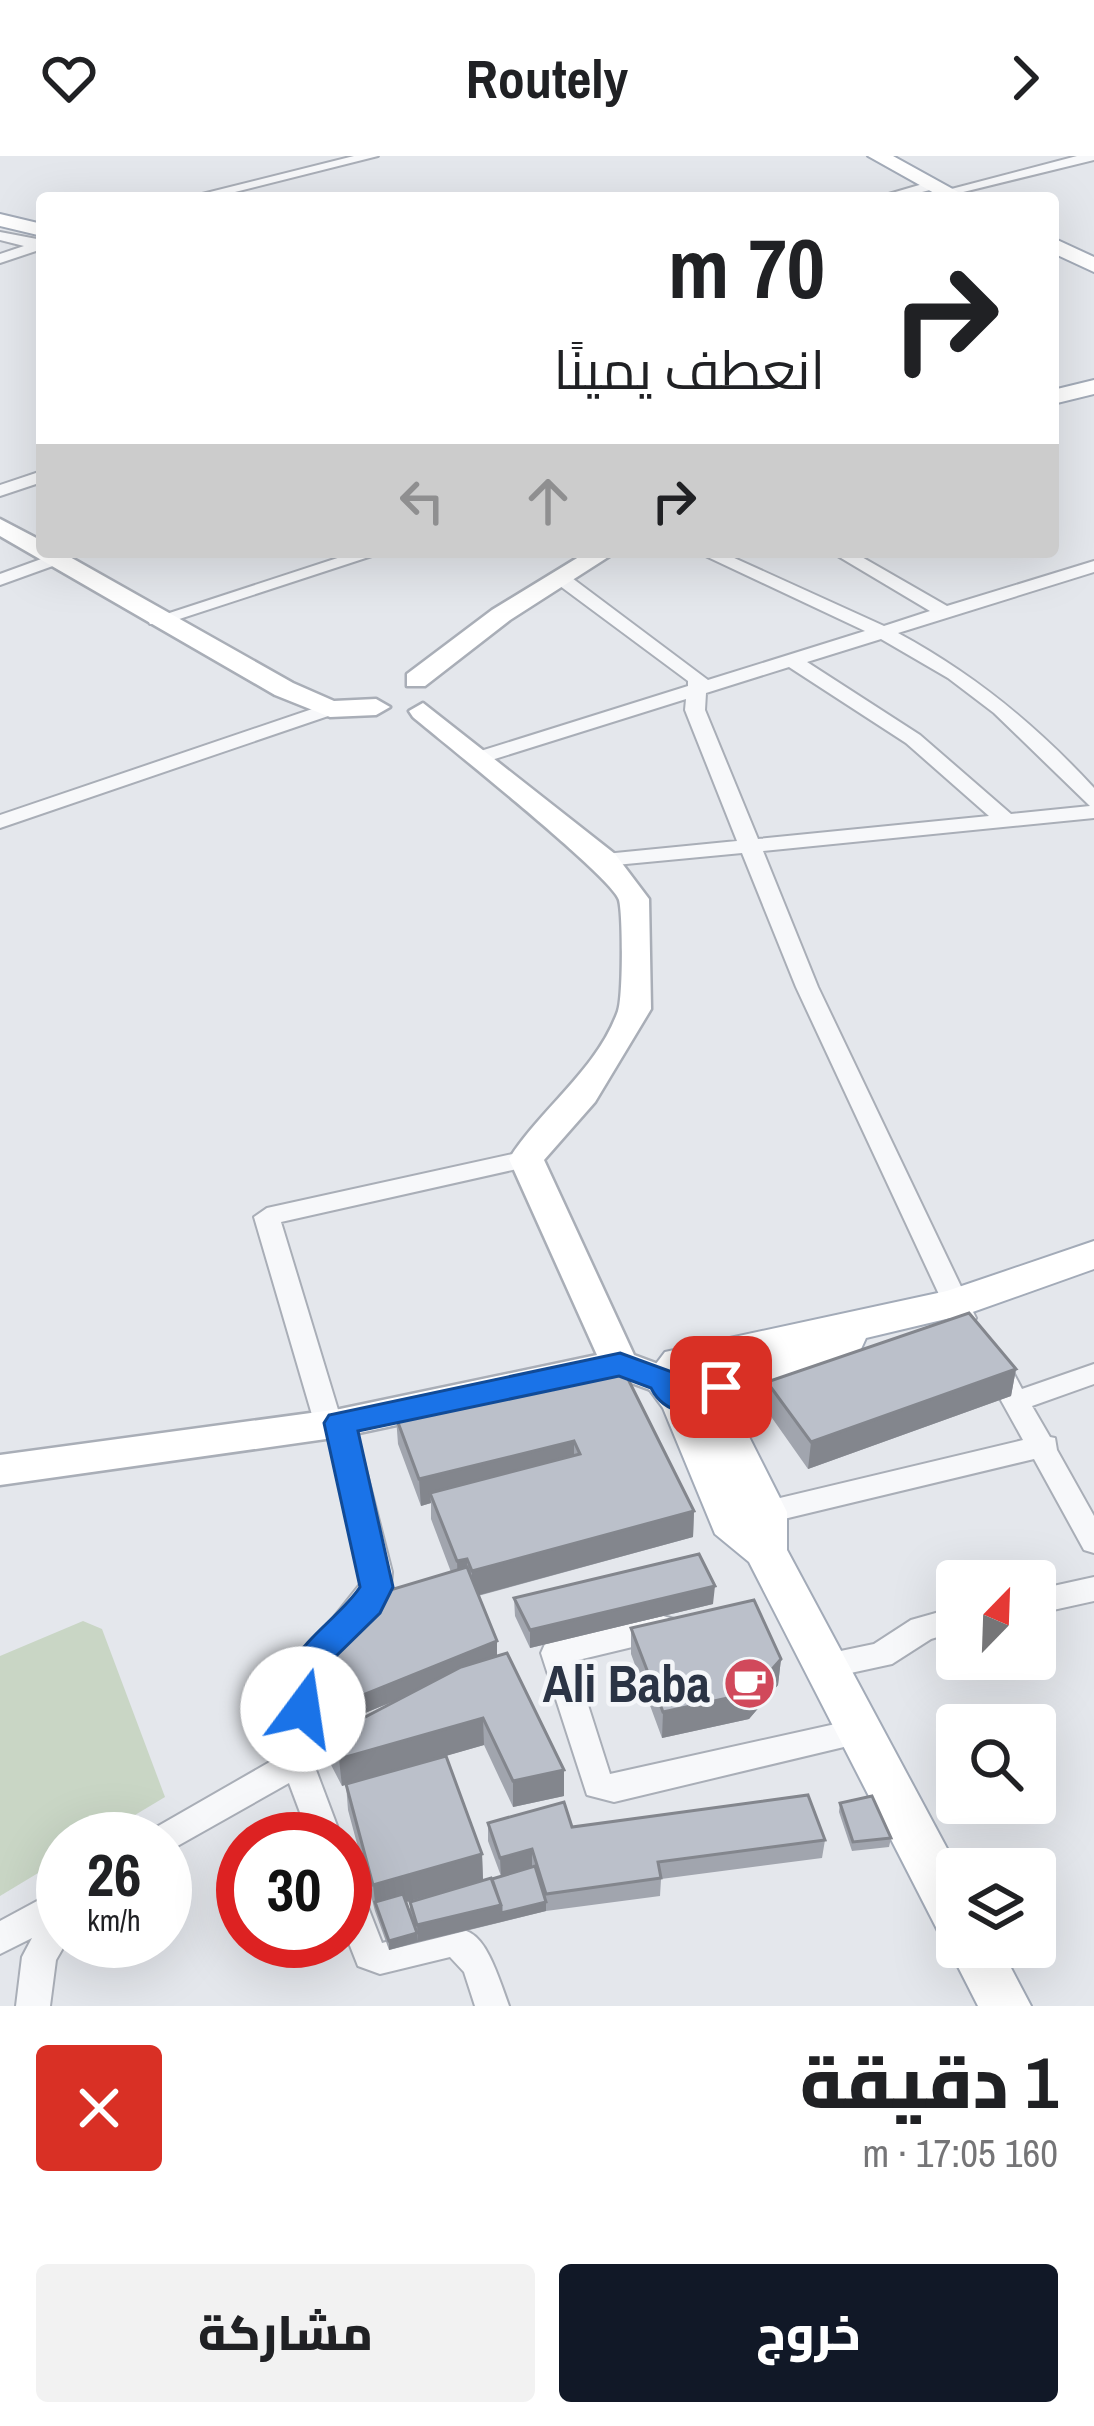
<!DOCTYPE html>
<html lang="ar">
<head>
<meta charset="utf-8">
<style>
	body { margin:0; font-family:"Archivo Narrow",Cairo,sans-serif; background:#f2f2f2; color:#202124; direction:rtl; height:100vh; display:flex; flex-direction:column; font-size:45px; white-space:nowrap }
	* { box-sizing:border-box; margin:0 }
	p { font-size:39px; color:#757577 }
	.icon { flex:none; width:66px; height:66px; fill:none; stroke:currentColor; stroke-width:2; stroke-linecap:round; stroke-linejoin:round }
	.map { position:relative; height:1850px; overflow:hidden; direction:ltr }
	.details { display:flex; flex-direction:column; background:#fff; flex:1 }
	.details>* { flex:none }
	.banner { position:absolute; left:36px; top:36px; width:1023px; height:366px; border-radius:12px; box-shadow:0 12px 48px #0002; direction:rtl; background:#fff; color:#202124; overflow:hidden }
	.needle { width:78px; rotate:23deg }
	.controls { position:absolute; left:936px; top:1404px; display:grid; gap:24px }
	.controls a { display:grid; place-items:center; width:120px; height:120px; border-radius:12px; background:#fff; box-shadow:0 12px 48px #0002; font-size:60px }
	.speed { position:absolute; left:36px; top:1656px; display:flex; gap:24px; font-size:60px; font-weight:700; text-align:center }
	.speed>* { display:grid; place-content:center; width:156px; height:156px; border-radius:50%; background:#fff; box-shadow:0 12px 48px #0002; line-height:1 }
	.speed small { font-size:30px; font-weight:400 }
	.speed .limit { border:18px solid #d22; background:#fff; color:#111 }
	.pin { position:absolute; display:grid; place-items:center; width:102px; height:102px; color:#fff; margin:-51px; border-radius:24px; box-shadow:0 6px 18px #0006 }
	.me { position:absolute; width:132px; margin:-66px; rotate:14deg; stroke-linejoin:round; filter:drop-shadow(0 0 9px #0008) }
	.turn { display:flex; align-items:center; gap:42px; height:252px; padding:0 36px; font-size:54px }
	.turn .icon { width:156px; height:156px; stroke-width:2.5 }
	.turn b { display:block; font-size:84px; line-height:102px }
	.lanes { display:flex; align-items:center; height:114px; padding:0 36px; background:#0003; justify-content:center; gap:60px; direction:ltr }
	.lanes .off { opacity:.35 }
	.round { display:grid; place-items:center; flex:none; width:126px; height:126px; border-radius:12px; background:#f2f2f2 }
	.overview { display:flex; align-items:center; justify-content:space-between; height:204px; padding:0 36px }
	h1 { font-size:72px; font-weight:800; line-height:90px }
	.primary-button { display:flex; gap:24px; margin-top:auto; padding:24px 36px }
	.primary-button a { flex:1; height:138px; border-radius:12px; background:#111827; color:#fff; font-size:48px; font-weight:800; line-height:138px; text-align:center }
	.primary-button a+a { background:#f2f2f2; color:#202124 }
	header { display:flex; justify-content:space-between; align-items:center; height:156px; padding:0 36px; background:#fff; font-size:54px; font-weight:800 }
	.map>svg:first-child { display:block }
	.green { fill:#c9d6c5 }
	.lines { fill:none; stroke-linecap:round; stroke-linejoin:round }
	.street-casing { stroke:#a9aeb7; stroke-width:4 }
	.secondary-casing { stroke:#a9aeb7; stroke-width:5 }
	.primary-casing { stroke:#a3abb8; stroke-width:4 }
	.street { fill:#f7f8fa; fill-rule:evenodd }
	.secondary { fill:#fff; fill-rule:evenodd }
	.primary { fill:#fff; fill-rule:evenodd }
	.wall { fill:#a1a5ae }
	.shaded-wall { fill:#83868d }
	.building { fill:#bbc0ca; stroke:#83868d; stroke-width:3 }
	.route { fill:#1a73e8; stroke:#114b97; stroke-width:3 }
	.labels { text-anchor:middle; dominant-baseline:central; stroke-width:9; stroke-linejoin:round; paint-order:stroke }
	.near-poi-label { font-size:51px; font-weight:bold; fill:#2b3445; stroke:#f4f6f9; text-anchor:end }
</style>
</head>
<body>
<header><svg class="icon" aria-label="forward" viewBox="0 0 24 24"><path d="M9 5l7 7-7 7"/></svg>Routely<svg class="icon" aria-label="heart" viewBox="0 0 24 24"><path d="M12 20l-8-8c-3-5 5-10 8-4 3-6 11-1 8 4z"/></svg></header>
<div class="map">
<svg width="1094" height="1850" viewBox="0 0 1094 1850">
	<rect width="100%" height="100%" fill="#e4e7ec"/>
	<path class="green" d="M83,1465L102,1473L165,1641L95,1683H63V1702L0,1740V1500Z"/>
	<g class="lines">
		<defs>
			<path id="street" d="M354,0H378L211,42H186Z
				M1077,0H1094V4L947,40L940,36Z
				M933,25L940,29L938,32L898,42H875Z
				M0,76L42,84V93L0,107V98L24,90L0,84Z
				M42,315V326L0,340V329Z
				M356,396H384L164,468H150L148,464Z
				M697,396H721L884,470L930,455L831,396H853L947,450L1094,405V416L898,477C974,518 1036,569 1094,632V662L763,695L818,831L976,1162L972,1169H954L950,1162L796,831L742,697L605,710L594,704L605,698L737,685L685,554L686,543L485,606H471L468,602L471,598L688,530V525L556,427V419H568L708,524L865,475ZM881,483L948,522L994,557L1090,650L1011,658L920,579L807,506ZM789,511L906,587L989,660L758,683L705,554L706,537Z
				M55,398L64,403L61,407L0,429V418Z
				M330,547L340,553L337,557L0,672V659Z
				M526,995L535,997L538,1003L535,1009L281,1066L339,1257L350,1260L354,1267L392,1416L391,1431L321,1519L313,1606L342,1683H310L289,1627L165,1697V1683H149L153,1673L282,1599L291,1515L361,1427L362,1416L329,1279L319,1276L315,1269L254,1061L267,1052Z
				M996,1200L1006,1203L1022,1233L1094,1208V1228L1032,1250L1050,1281L1055,1282L1057,1294L1094,1360V1397L1084,1394L1034,1303L755,1370L745,1367L741,1359L745,1351L755,1348L1023,1284L982,1210L986,1203Z
				M1094,1421V1445L1035,1458V1434Z
				M957,1451V1475L931,1483L892,1508L823,1523L812,1519L808,1510L812,1501L874,1488L911,1464Z
				M663,1460L674,1463L678,1472L674,1481L574,1505L610,1618L858,1563L869,1567L874,1576L869,1585L614,1646L587,1639L541,1497L545,1488L556,1485Z
				M345,1718L357,1723L382,1787C472,1765 477,1757 509,1850H475L464,1816L450,1801L380,1818L358,1810L345,1777Z
				M63,1731V1785H67L56,1804L50,1850H16L22,1801L32,1782L0,1798V1765Z"/>
			<path id="secondary" d="M0,363L42,385V396H61L293,527L334,545L376,543L390,551L376,559L330,561L275,539L0,380Z
				M587,396H616L510,464L425,530H407V518L492,454Z
				M423,547L615,698L649,743L651,853L595,946L544,1004L634,1199L677,1215L683,1225L677,1235L664,1239L618,1222L340,1281L0,1329V1299L340,1253L597,1199L509,1003C541,952 597,914 618,855C623,841 623,759 619,744C612,721 445,588 413,561L409,555Z"/>
			<path id="primary" d="M868,0H893L969,42H943Z
				M0,58L42,68V80L0,70Z
				M1053,82L1094,101V116L1053,97Z
				M1094,224V238L1053,248V234Z
				M1094,1085V1113L967,1158L866,1182L861,1193L733,1249L787,1356V1394L958,1713L957,1791H1000L1031,1850H978L948,1791L952,1782L939,1777L749,1406L715,1378L663,1252L643,1225L665,1196L947,1135ZM691,1220L699,1223V1229L686,1223Z"/>
		</defs>
		<use href="#street" class="street-casing"/>
		<use href="#secondary" class="secondary-casing"/>
		<use href="#primary" class="primary-casing"/>
		<use href="#street" class="street"/>
		<use href="#secondary" class="secondary"/>
		<use href="#primary" class="primary"/>
	</g>
	<path class="wall" d="M620,1207L694,1355L693,1381L478,1440L497,1500L564,1640L513,1651L484,1589L427,1605L482,1698L483,1724L406,1746L410,1759V1746L492,1723L532,1710L501,1720L488,1685V1667L825,1684L822,1702L661,1723L660,1740L546,1755L389,1794L375,1755L348,1654L346,1628L342,1630L330,1607L327,1581L402,1542L333,1570L323,1488L451,1416L431,1363V1347L421,1350L398,1288L396,1261Z
		M1016,1213L1011,1240L808,1313L765,1252L767,1226Z
		M514,1442L713,1448L530,1492L515,1460Z
		M631,1472L781,1503L778,1529L749,1563L662,1582L631,1498Z
		M840,1647L891,1682L889,1691L852,1695L839,1656Z"/>
	<path class="shaded-wall" d="M1016,1213L1011,1240L808,1313L811,1286Z
		M574,1285V1311L430,1337L431,1347L421,1350L419,1323Z
		M694,1355L693,1381L472,1441V1415Z
		M467,1403L468,1429L458,1432L457,1405Z
		M715,1430L713,1448L530,1492V1474Z
		M497,1485V1503L333,1570L331,1552Z
		M781,1503L778,1529L749,1563L662,1582L663,1556Z
		M483,1562L484,1589L342,1630L339,1603Z
		M564,1614V1640L513,1651V1625Z
		M532,1693V1710L501,1720L500,1702Z
		M482,1698L483,1724L378,1754L375,1746L373,1729Z
		M546,1746V1755L501,1766V1757Z
		M501,1749V1766L418,1786L417,1769Z
		M417,1777L418,1786L389,1794V1785Z"/>
	<path class="building" d="M969,1157L1016,1213L811,1286L767,1226Z
		M620,1207L694,1355L472,1415L467,1403L457,1405L430,1337L580,1298L574,1285L419,1323L396,1261Z
		M699,1398L715,1430L530,1474L514,1442Z
		M467,1411L497,1485L331,1552L323,1488L370,1440Z
		M754,1444L781,1503L751,1537L663,1556L631,1472Z
		M507,1497L564,1614L513,1625L483,1562L339,1603L327,1581L461,1511Z
		M446,1600L482,1698L373,1729L346,1628Z
		M808,1639L825,1684L658,1706L661,1722L546,1738L532,1693L500,1702L488,1667L564,1646L572,1671Z
		M872,1640L891,1682L853,1686L840,1647Z
		M535,1710L546,1746L501,1757V1749L492,1723Z
		M491,1722L501,1749L417,1769L410,1746Z
		M403,1738L417,1777L389,1785L375,1746Z"/>
	<path class="route" d="M620,1197L675,1217L691,1234L721,1220L737,1231L721,1252C695,1260 665,1260 651,1232L619,1220L358,1275L393,1431L380,1457L328,1508L316,1564L303,1568L290,1564C261,1505 334,1471 360,1431L324,1267L329,1259Z"/>
	<defs>
		<symbol id="cafe-disc" viewBox="-11 -11 22 22"><circle r="9.5" fill="#d1495b" stroke="#f4f6f9"/><path d="M-5.5-4.5H6V0H3Q3 3.5 0 3.5H-2.5Q-5.5 3.5-5.5 0ZM3-3.2v2h1.7v-2ZM-6 4.5H4V6H-6Z" fill="#fff"/></symbol>
	</defs>
	<g fill-rule="evenodd">
		<use href="#cafe-disc" x="720" y="1498" width="59" height="59"/>
	</g>
	<g class="labels">
		<g class="near-poi-label">
			<text x="710" y="1527">Ali Baba</text>
		</g>
	</g>
</svg>
<div class="controls">
<a><svg class="needle" viewBox="-14 -14 28 28"><path d="M0-13l5 13h-10z" fill="#e53935"/><path d="M0 13l5-13h-10z" fill="#757577"/></svg></a>
<a><svg class="icon" aria-label="search" viewBox="0 0 24 24"><circle cx="10" cy="10" r="6"/><path d="M15 15l6 6"/></svg></a>
<a><svg class="icon" aria-label="layers" viewBox="0 0 24 24"><path d="M12 4l9 5-9 5-9-5zM3 14l9 5 9-5"/></svg></a>
</div>
<div class="speed"><div>26<small>km/h</small></div><div class="limit">30</div></div>
<div class="pin" style="left:721px;top:1231px;background:#d93025"><svg class="icon" aria-label="arrive" viewBox="0 0 24 24"><path d="M6 21V4h12l-3 4 3 4H6"/></svg></div>
<svg class="me" style="left:303px;top:1553px" viewBox="-20 -20 40 40"><circle r="19" fill="#fff"/><path d="M0-13L10 11 0 6-10 11z" fill="#1a73e8"/></svg>
<div class="banner">
<div class="turn"><svg class="icon" aria-label="right" viewBox="0 0 24 24"><path d="M7 20v-9h11M14 6l5 5-5 5"/></svg><div><b>70 m</b>انعطف يمينًا</div></div>
<div class="lanes"><svg class="icon off" aria-label="left" viewBox="0 0 24 24"><path d="M17 20v-9H6M10 6l-5 5 5 5"/></svg><svg class="icon off" aria-label="ahead" viewBox="0 0 24 24"><path d="M12 20V5M6 11l6-6 6 6"/></svg><svg class="icon" aria-label="right" viewBox="0 0 24 24"><path d="M7 20v-9h11M14 6l5 5-5 5"/></svg></div>
</div>
</div>
<section class="details">
<div class="overview"><div><h1>1 دقيقة</h1><p>160 m · 17:05</p></div><a class="round" style="background:#d93025;color:#fff"><svg class="icon" aria-label="close" viewBox="0 0 24 24"><path d="M6 6l12 12M18 6L6 18"/></svg></a></div>
<div class="primary-button"><a>خروج</a><a>مشاركة</a></div>
</section>
</body>
</html>
